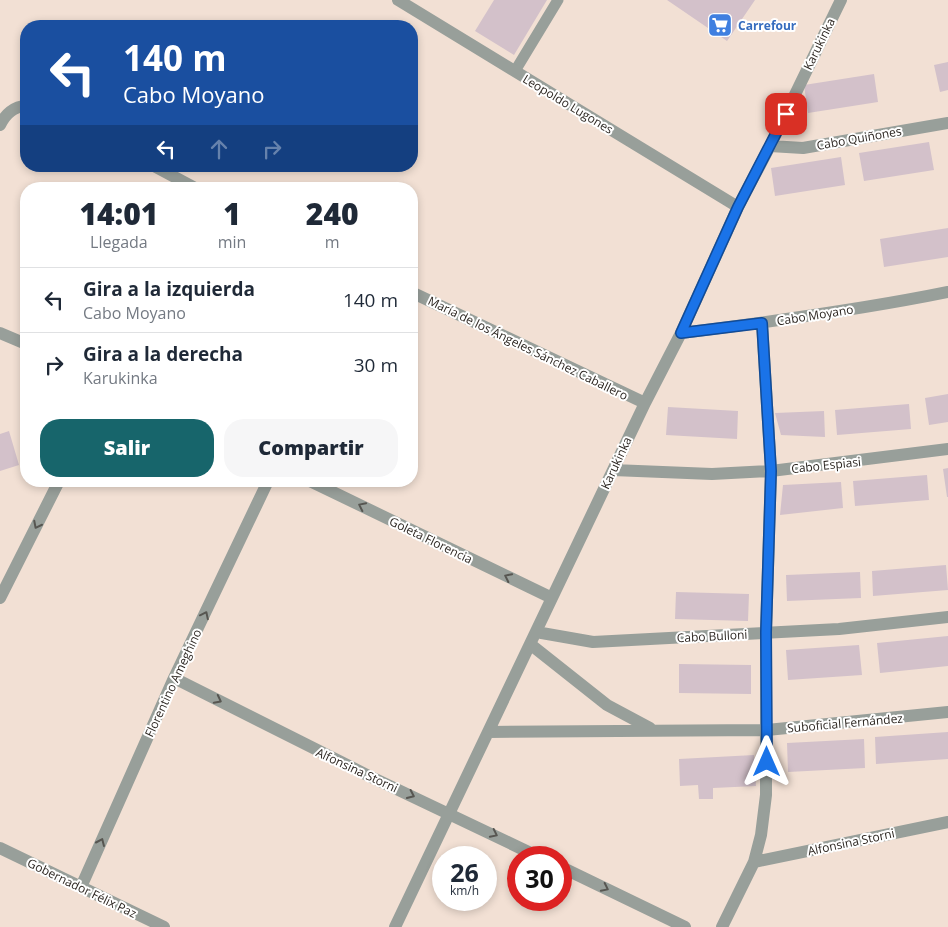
<!DOCTYPE html>
<html lang="es">
<head>
<meta charset="utf-8">
<style>
	body { margin:0; font-family:"Open Sans",sans-serif; background:#f6f6f7; color:#1f2937; height:100vh; display:flex; flex-direction:column; font-size:19px; white-space:nowrap }
	* { box-sizing:border-box; margin:0 }
	p { font-size:16px; color:#747a83 }
	.icon { flex:none; width:28px; height:28px; fill:none; stroke:currentColor; stroke-width:2; stroke-linecap:round; stroke-linejoin:round }
	.map { position:relative; flex:1; overflow:hidden }
	.panel { position:absolute; left:20px; top:182px; width:398px; height:305px; display:flex; flex-direction:column; background:#fff; border-radius:20px; box-shadow:0 2px 8px #0003 }
	.panel>* { flex:none }
	.hud { position:absolute; left:20px; top:20px; width:398px; height:152px; border-radius:20px; box-shadow:0 2px 8px #0003; background:#1a4fa0; color:#fff; overflow:hidden }
	.speed { position:absolute; left:432px; top:846px; display:flex; gap:10px; font-size:25px; font-weight:700; text-align:center }
	.speed>* { display:grid; place-content:center; width:65px; height:65px; border-radius:50%; background:#fff; box-shadow:0 2px 8px #0003; line-height:1 }
	.speed small { font-size:12px; font-weight:400 }
	.speed .limit { border:8px solid #d22; background:#fff; color:#111 }
	.pin { position:absolute; display:grid; place-items:center; width:42px; height:42px; color:#fff; margin:-21px; border-radius:10px; box-shadow:0 2px 8px #0006 }
	.me { position:absolute; width:55px; margin:-28px; rotate:0deg; stroke-linejoin:round; filter:drop-shadow(0 0 4px #0008) }
	.turn { display:flex; align-items:center; gap:18px; height:105px; padding:0 20px; font-size:22px }
	.turn .icon { width:65px; height:65px; stroke-width:2.5 }
	.turn b { display:block; font-size:35px; line-height:42px }
	.lanes { display:flex; align-items:center; height:48px; padding:0 20px; background:#0003; justify-content:center; gap:25px; direction:ltr }
	.lanes .off { opacity:.35 }
	.eta { display:flex; justify-content:space-evenly; align-items:center; height:85px; text-align:center }
	.eta b { font-size:30px; font-weight:800; line-height:35px }
	.primary-button { display:flex; gap:10px; margin-top:auto; padding:10px 20px }
	.primary-button a { flex:1; height:58px; border-radius:20px; background:#17656b; color:#fff; font-size:20px; font-weight:800; line-height:58px; text-align:center }
	.primary-button a+a { background:#f6f6f7; color:#1f2937 }
	ul { padding:0; list-style:none }
	li { display:flex; align-items:center; gap:15px; height:65px; padding:0 20px; border-top:1px solid #e0e1e3 }
	li div { flex:1 }
	li b { display:block; font-size:19px }
	li em { font-style:normal }
	.map>svg:first-child { display:block }
	.building { fill:#d3c1ca }
	.lines { fill:none; stroke-linecap:round; stroke-linejoin:round }
	.service { stroke:#989f9a; stroke-width:11 }
	.minor { stroke:#989f9a; stroke-width:12 }
	.oneway { stroke:#575651 }
	.route-casing { stroke:#114b97; stroke-width:12 }
	.route { stroke:#1a73e8; stroke-width:9 }
	.labels { text-anchor:middle; dominant-baseline:central; stroke-width:4; stroke-linejoin:round; paint-order:stroke }
	.shop-label { font-size:12px; font-weight:bold; fill:#366cbe; stroke:#fff; text-anchor:start }
	.street-label { font-size:12px; fill:#2c2621; stroke:#fff }
</style>
</head>
<body>
<div class="map">
<svg width="948" height="927" viewBox="0 0 948 927">
	<rect width="100%" height="100%" fill="#f2e0d4"/>
	<path class="building" d="M494,0H547L514,55L475,31Z
		M667,0H755L727,41Z
		M948,62V90L940,92L934,65Z
		M874,74L878,102L808,113L804,85Z
		M929,142L934,170L864,181L859,153Z
		M841,157L845,185L775,196L771,168Z
		M948,228V257L884,267L880,239Z
		M948,394V422L929,425L925,398Z
		M909,404L911,429L837,435L835,410Z
		M668,407L738,411L737,439L666,435Z
		M824,411L825,437L781,435L775,413Z
		M9,431L19,465L0,471V434Z
		M948,468V497H947L943,469Z
		M927,475L929,500L855,506L853,481Z
		M841,482L843,508L780,515L783,485Z
		M946,565L948,590L873,596L872,571Z
		M860,572L861,598L787,601L786,575Z
		M676,592L749,594L748,621L675,619Z
		M948,636V666L880,673L877,643Z
		M859,645L862,675L788,680L786,650Z
		M679,664L751,665V694L679,693Z
		M948,732V759L876,764L875,737Z
		M864,739L865,768L788,772L787,743Z
		M754,755L756,786L713,788V799H699L698,785L680,786L679,759Z"/>
	<g class="lines">
		<path class="service" d="M515,71L558,0"/>
		<path class="minor" d="M398,0L738,207
			M0,125C5,115 14,106 26,106
			M770,146L803,148L948,123
			M154,166L197,189
			M411,292L645,403
			M0,333L26,344
			M681,333C770,322 860,310 948,292
			M613,470L712,474L771,471L948,449
			M310,481L552,598
			M0,598L59,481
			M536,632L593,642L839,629L948,617
			M530,644L607,705L650,728
			M174,678L369,776L541,858
			M488,732L767,730L948,712
			M0,848L164,927
			M754,862L948,822
			M561,867L685,927
			M81,887L174,678L268,481
			M395,927L645,403L681,333L738,207L770,146L841,0
			M722,927L754,862L761,835L766,795V632L771,471L762,323"/>
	</g>
	<defs><path id="oneway-chevron" d="M-2-3.5L2.5 0L-2 3.5" fill="none" stroke-width="1.6" stroke-linecap="round" stroke-linejoin="round" transform="scale(1.25)"/></defs>
	<g class="oneway">
		<use href="#oneway-chevron" transform="translate(362 506) rotate(-154)"/>
		<use href="#oneway-chevron" transform="translate(37 525) rotate(117)"/>
		<use href="#oneway-chevron" transform="translate(508 577) rotate(-154)"/>
		<use href="#oneway-chevron" transform="translate(205 615) rotate(-64)"/>
		<use href="#oneway-chevron" transform="translate(218 700) rotate(27)"/>
		<use href="#oneway-chevron" transform="translate(411 795) rotate(25)"/>
		<use href="#oneway-chevron" transform="translate(494 834) rotate(26)"/>
		<use href="#oneway-chevron" transform="translate(101 842) rotate(-66)"/>
		<use href="#oneway-chevron" transform="translate(605 888) rotate(26)"/>
	</g>
	<g class="lines">
		<defs>
			<path id="route" d="M767,762L766,632L771,471L762,323L681,333L738,207L786,114"/>
		</defs>
		<use href="#route" class="route-casing"/>
		<use href="#route" class="route"/>
	</g>
	<defs>
		<symbol id="supermarket-square" viewBox="-11 -11 22 22"><rect x="-9" y="-9" width="18" height="18" rx="4" fill="#3f7fe0" stroke="#fff"/><path d="M-6-5.5h2.5l.6 2H6L4.5 2H-2.5L-4.4-4H-6ZM-1.5 3.2a1.3 1.3 0 1 0 .1 0ZM3 3.2a1.3 1.3 0 1 0 .1 0Z" fill="#fff"/></symbol>
	</defs>
	<g fill-rule="evenodd">
		<use href="#supermarket-square" x="706" y="11" width="28" height="28"/>
	</g>
	<g class="labels">
		<g class="shop-label">
			<text x="738" y="25">Carrefour</text>
		</g>
		<g class="street-label">
			<text transform="translate(819 44) rotate(-64)">Karukinka</text>
			<text transform="translate(568 104) rotate(31)">Leopoldo Lugones</text>
			<text transform="translate(859 138) rotate(-10)">Cabo Quiñones</text>
			<text transform="translate(815 315) rotate(-9)">Cabo Moyano</text>
			<text transform="translate(528 348) rotate(26)">María de los Ángeles Sánchez Caballero</text>
			<text transform="translate(616 463) rotate(-65)">Karukinka</text>
			<text transform="translate(826 465) rotate(-6)">Cabo Espiasi</text>
			<text transform="translate(431 540) rotate(26)">Goleta Florencia</text>
			<text transform="translate(712 636) rotate(-3)">Cabo Bulloni</text>
			<text transform="translate(173 683) rotate(-65)">Florentino Ameghino</text>
			<text transform="translate(845 723) rotate(-5)">Suboficial Fernández</text>
			<text transform="translate(357 770) rotate(25)">Alfonsina Storni</text>
			<text transform="translate(851 842) rotate(-12)">Alfonsina Storni</text>
			<text transform="translate(82 888) rotate(26)">Gobernador Félix Paz</text>
		</g>
	</g>
</svg>
<div class="speed"><div>26<small>km/h</small></div><div class="limit">30</div></div>
<div class="pin" style="left:786px;top:114px;background:#d93025"><svg class="icon" aria-label="arrive" viewBox="0 0 24 24"><path d="M6 21V4h12l-3 4 3 4H6"/></svg></div>
<svg class="me" style="left:767px;top:762px" viewBox="-20 -20 40 40"><path d="M0-17L14 15 0 8-14 15z" fill="#1a73e8" stroke="#fff" stroke-width="4"/></svg>
<div class="hud">
<div class="turn"><svg class="icon" aria-label="left" viewBox="0 0 24 24"><path d="M17 20v-9H6M10 6l-5 5 5 5"/></svg><div><b>140 m</b>Cabo Moyano</div></div>
<div class="lanes"><svg class="icon" aria-label="left" viewBox="0 0 24 24"><path d="M17 20v-9H6M10 6l-5 5 5 5"/></svg><svg class="icon off" aria-label="ahead" viewBox="0 0 24 24"><path d="M12 20V5M6 11l6-6 6 6"/></svg><svg class="icon off" aria-label="right" viewBox="0 0 24 24"><path d="M7 20v-9h11M14 6l5 5-5 5"/></svg></div>
</div>
<section class="panel">
<div class="eta">
<div><b>14:01</b><p>Llegada</p></div>
<div><b>1</b><p>min</p></div>
<div><b>240</b><p>m</p></div>
</div>
<ul>
<li><svg class="icon" aria-label="left" viewBox="0 0 24 24"><path d="M17 20v-9H6M10 6l-5 5 5 5"/></svg><div><b>Gira a la izquierda</b><p>Cabo Moyano</p></div><em>140 m</em></li>
<li><svg class="icon" aria-label="right" viewBox="0 0 24 24"><path d="M7 20v-9h11M14 6l5 5-5 5"/></svg><div><b>Gira a la derecha</b><p>Karukinka</p></div><em>30 m</em></li>
</ul>
<div class="primary-button"><a>Salir</a><a>Compartir</a></div>
</section>
</div>
</body>
</html>
